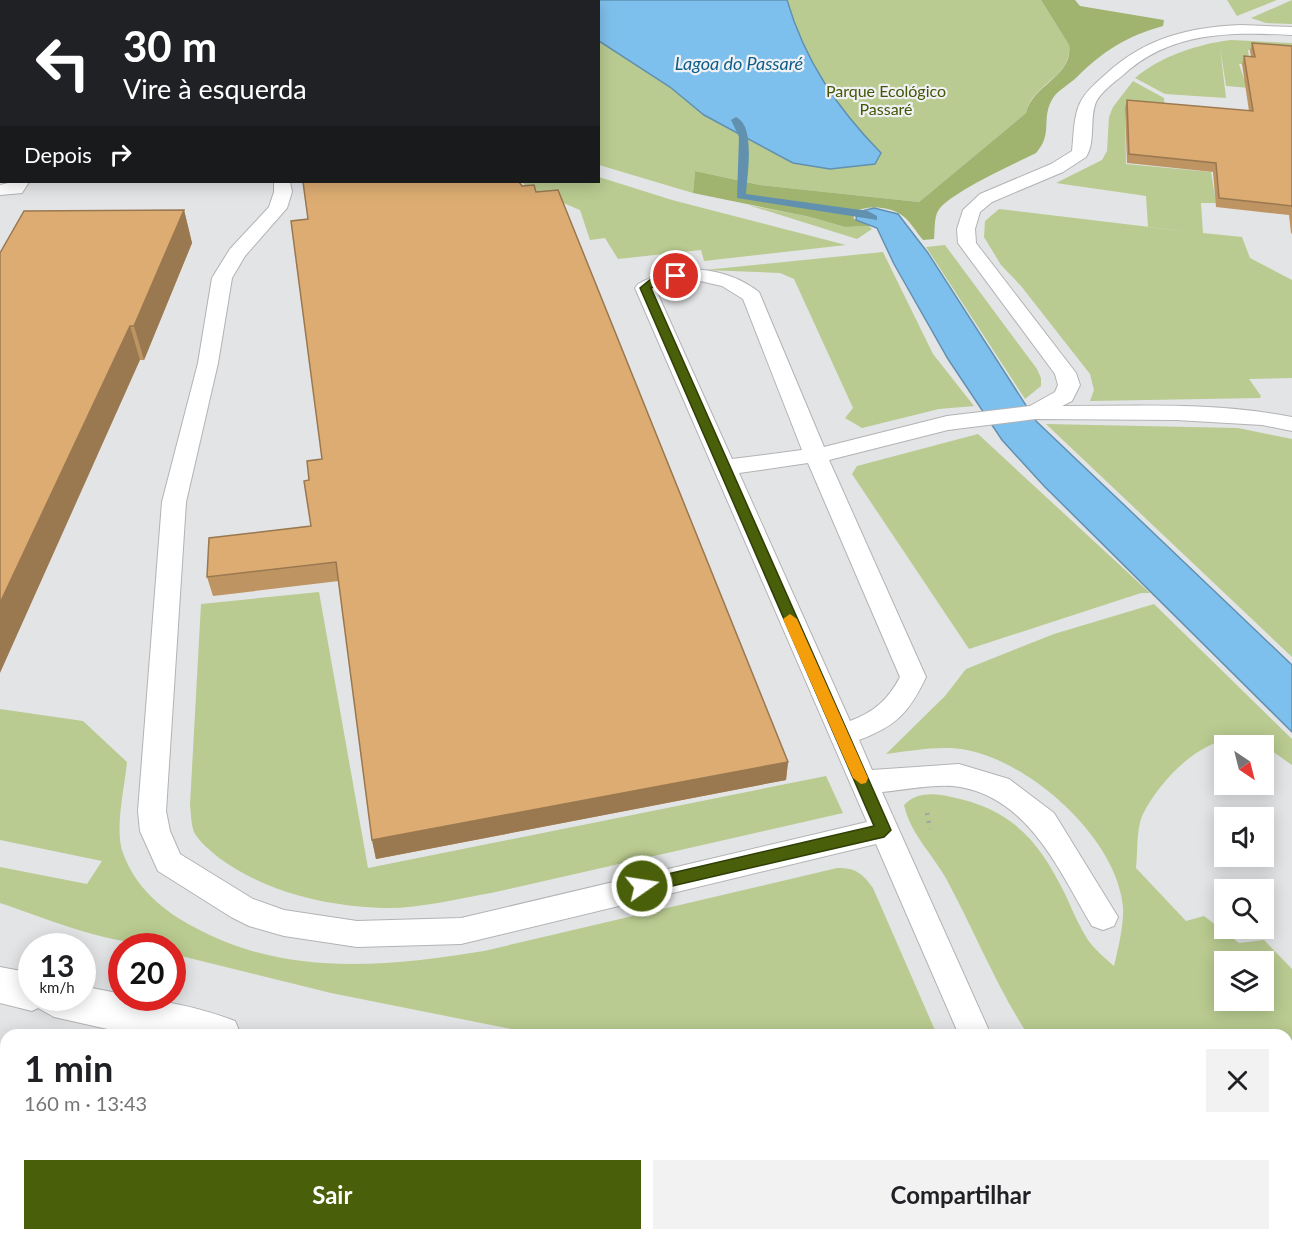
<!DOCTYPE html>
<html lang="pt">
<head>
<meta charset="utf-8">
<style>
	body { margin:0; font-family:Lato,sans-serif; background:#f2f2f2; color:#202124; height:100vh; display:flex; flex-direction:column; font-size:22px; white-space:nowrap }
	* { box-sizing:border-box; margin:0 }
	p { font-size:20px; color:#757577 }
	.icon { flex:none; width:33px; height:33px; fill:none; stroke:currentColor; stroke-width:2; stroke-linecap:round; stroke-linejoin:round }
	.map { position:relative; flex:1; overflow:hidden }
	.sheet { position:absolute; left:0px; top:1029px; width:1293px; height:212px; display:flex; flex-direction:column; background:#fff; border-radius:18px 18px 0 0; box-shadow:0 3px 15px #0003 }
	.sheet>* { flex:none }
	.banner { position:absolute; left:0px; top:0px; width:600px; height:183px; box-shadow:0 3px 15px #0003; background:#202124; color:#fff; overflow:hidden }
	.needle { width:39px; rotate:145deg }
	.tools { position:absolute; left:1214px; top:735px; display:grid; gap:12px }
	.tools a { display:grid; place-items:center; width:60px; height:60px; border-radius:0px; background:#fff; box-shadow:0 3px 15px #0003; font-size:30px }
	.speed { position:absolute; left:18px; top:933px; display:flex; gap:12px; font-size:30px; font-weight:700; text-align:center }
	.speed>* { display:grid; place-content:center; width:78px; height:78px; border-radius:50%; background:#fff; box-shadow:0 3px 15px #0003; line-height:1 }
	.speed small { font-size:15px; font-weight:400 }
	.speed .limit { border:9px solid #d22; background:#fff; color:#111 }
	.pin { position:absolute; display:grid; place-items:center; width:51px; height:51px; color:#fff; margin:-26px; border:3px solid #fff; border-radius:50%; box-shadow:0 2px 6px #0007 }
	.me { position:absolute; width:66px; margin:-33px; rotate:77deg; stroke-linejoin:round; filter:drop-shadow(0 0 4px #0008) }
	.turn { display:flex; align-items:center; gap:21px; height:126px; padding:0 24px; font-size:27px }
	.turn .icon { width:78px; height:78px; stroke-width:2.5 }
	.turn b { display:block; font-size:42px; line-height:51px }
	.then { display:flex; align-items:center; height:57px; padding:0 24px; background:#0003; gap:12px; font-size:22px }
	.round { display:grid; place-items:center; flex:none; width:63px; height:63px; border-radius:0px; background:#f2f2f2 }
	.head { display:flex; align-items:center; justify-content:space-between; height:102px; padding:0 24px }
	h1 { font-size:36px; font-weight:700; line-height:45px }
	.cta { display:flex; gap:12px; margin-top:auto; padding:12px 24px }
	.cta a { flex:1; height:69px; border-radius:0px; background:#495f09; color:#fff; font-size:24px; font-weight:700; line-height:69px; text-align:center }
	.cta a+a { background:#f2f2f2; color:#202124 }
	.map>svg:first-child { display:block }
	.green { fill:#b9cb90; fill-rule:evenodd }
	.forest { fill:#a0b470 }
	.water { fill:#7ec0ed; stroke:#6291b0; stroke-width:1.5 }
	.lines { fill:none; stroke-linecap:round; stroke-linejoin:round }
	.stream { fill:#6291b0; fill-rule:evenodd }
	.lane-casing { stroke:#b3b3b6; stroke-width:2 }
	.primary-casing { stroke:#b3b3b6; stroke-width:2 }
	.path { stroke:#a4a4a6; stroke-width:4.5; stroke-dasharray:2 6; stroke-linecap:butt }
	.lane { fill:#fff; fill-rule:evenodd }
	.primary { fill:#fff; fill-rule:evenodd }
	.wall { fill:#bd9462 }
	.shaded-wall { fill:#9a7850 }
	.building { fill:#dcac72; stroke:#9a7850; stroke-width:1.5 }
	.route { fill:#495f09; stroke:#2f3e06; stroke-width:1.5 }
	.slow { fill:#f59e0b }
	.labels { text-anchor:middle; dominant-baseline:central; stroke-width:4.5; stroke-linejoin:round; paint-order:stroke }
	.far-park-label { font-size:16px; fill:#455607; stroke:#f0f1f4 }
	.far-water-label { font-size:18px; font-style:italic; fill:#0e5e89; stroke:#f0f1f4 }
</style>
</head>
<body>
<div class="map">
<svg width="1292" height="1240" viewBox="0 0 1292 1240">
	<rect width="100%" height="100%" fill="#e3e4e6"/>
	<path class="green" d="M405,0H1041L1069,45C1073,77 1031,84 1026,113L919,202L760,185L695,171L693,193L599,165L598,2Z
		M1227,0H1277L1237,16Z
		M1292,0V24L1266,23L1251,18Z
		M1231,40L1292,43V54L1248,50L1250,64H1239L1244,79L1262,89L1226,86L1220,47L1226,98L1165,94L1135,78C1161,56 1198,44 1231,40Z
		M1133,81L1164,98L1165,111L1125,108L1126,164L1211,172L1216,203H1201L1203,233L1242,237L1250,258L1292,280V378L1249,379L1261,396L1260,398L1090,401L1094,390L1090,374L1021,286L1001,265L984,237L985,221L999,209L1200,233L1148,227L1146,196L1056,183L1102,160L1107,151L1109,117L1113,107Z
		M599,177L672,200L846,245L704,261L701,250L618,259L605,238L590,240L580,210L528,188L522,182H598Z
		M748,205L810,217L845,227L869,226L872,229L857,239Z
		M945,245L1037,369L1041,378V386L1025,399L926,247Z
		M883,252L933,354L974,406L939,409L862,428L845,418L853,408L794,279L780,273L705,270Z
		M1046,424L1238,428L1292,439V657Z
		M978,434L1150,593H1141L969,649L852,474L857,466Z
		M319,592L368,868L826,776L843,813L491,893C456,899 418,909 382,908C325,906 266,892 219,858C211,851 199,842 194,832C191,824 191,813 190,805L201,604Z
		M1154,604L1292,739V765C1277,755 1262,742 1245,739C1204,733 1160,780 1143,814C1136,828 1138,853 1136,868L1186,921L1204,916L1239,943L1264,940L1292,969V1200L1287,1199V1035H1028C997,987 976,935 949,884C935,856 911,836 904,805C916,792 935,793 951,797C1012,809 1039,841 1065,894C1072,909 1079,926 1088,940C1094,949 1105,958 1114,966C1118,949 1124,925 1123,907C1117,839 1032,763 967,750C941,745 912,751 886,754L945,696L966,669L1054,634ZM1224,962H1263V1000H1224Z
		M0,709L83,721L127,762C125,786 114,830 123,853C135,887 163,911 194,927C284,977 386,967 484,951L837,868C856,868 862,873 873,888L937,1035H541L331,993L173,954L172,946C112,946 56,922 0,903V867L87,884L102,861L0,840Z"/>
	<path class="forest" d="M1041,0H1075L1080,6L1164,20L1163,26C1127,36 1103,51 1077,77C1070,84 1058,90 1053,98C1040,119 1054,133 1036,153C1016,163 947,194 938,211C934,218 935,230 934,239L923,240C916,232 909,219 900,214C888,206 865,205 853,213L854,219L870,226L845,227L810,217L693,193L695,171L760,185L919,202L1026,113C1032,85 1074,76 1069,45Z"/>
	<path class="water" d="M549,0H787C805,61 837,108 881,153L875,164L830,169L793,163L704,115L670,87L599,41L598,2Z
		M874,208L898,214L928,253L1036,421L1292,665V732L1044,486L1002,440L948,359L894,264L877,228L856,220L857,212Z"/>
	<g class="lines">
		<path class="stream" d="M736,117C756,126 747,175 746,194L868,211L877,216V220L737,198L739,137L731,120Z"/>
		<defs>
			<path id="lane" d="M282,0H296L281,2Z
				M1241,25L1292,27V35C1230,32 1170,31 1122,76C1113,83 1101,92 1096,102C1089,119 1096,142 1086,157L1063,172L992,202L980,212L975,229L976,243L1076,373L1080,385L1072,401L1062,406C1139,406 1217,402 1292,417V431L1262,425L1176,420L1035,419L948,430L829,460L926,677C909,713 896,726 859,740L872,770L959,764L1009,779L1054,813L1118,917L1114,926L1103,930L1092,926C1060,873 1030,799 960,787C939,783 904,790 882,792L991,1035H959L876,844L461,944L357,947L284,936L249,926L231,917L158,871L140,831L138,811L162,502L198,363L212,278L230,249L269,207L274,192V182H290L292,192L287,208L245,256L232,278L218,363L186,502L166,811L170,831L180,854L253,899L284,910L357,921L461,918L867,822L635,288L638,284C676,262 724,265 759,292L824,447L947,416L1030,406L1055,392L1058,385L1055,374L958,243L957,229L963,210L980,194L1051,164L1072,151C1074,135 1073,116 1081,101C1087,90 1097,82 1106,74C1145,38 1189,27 1241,25ZM700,281L722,286L743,299L802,450L732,459L656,290L673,282ZM808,463L900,677C888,700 874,712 850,721L739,473Z
				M12,182H29L22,193L0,195V185Z"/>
			<path id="primary" d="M0,967L32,973V998H82V986L122,994V998C158,998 201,1008 235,1021L241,1035H134L54,1017L38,1008L32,1011L0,1003Z
				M0,1050L6,1051V1091L0,1090Z
				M764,1234H832L835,1240H766Z
				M1140,1234H1207L1210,1240H1142Z"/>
		</defs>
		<use href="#lane" class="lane-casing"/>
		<use href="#primary" class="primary-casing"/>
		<path class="path" d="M927,813L930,829"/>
		<use href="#lane" class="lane"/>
		<use href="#primary" class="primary"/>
	</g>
	<path class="wall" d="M1252,43L1292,46V234L1291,233L1289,215L1216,207L1213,172L1127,163L1125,108L1127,100L1249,111L1242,64L1244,56L1251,57L1250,51Z
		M522,186L536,192L788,762L786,780L376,859L372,840L339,581L213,596L207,577L311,526L309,480L322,459L308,219Z
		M184,210L192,243L144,360H140L0,253Z"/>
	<path class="shaded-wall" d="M2,110V127L0,129V112Z
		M184,210L192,243L144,360L134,326Z
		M130,326L140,360L0,673V603Z
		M788,762L786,780L376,859L372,840Z"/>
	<path class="building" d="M0,0H245L244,2H2V110L0,112Z
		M1252,43L1292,46V207V206L1219,198L1216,163L1129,154L1127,100L1253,111L1244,56L1255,57Z
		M303,182H519L522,186L534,185L536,192L558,190L788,762L372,840L336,562L207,577L209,538L311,526L304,481L309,480L307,461L322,459L291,221L308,219Z
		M184,210L134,326H130L0,603V253L24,211Z"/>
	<path class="route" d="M676,273L682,276L680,278L651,288L891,830L884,837L642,893L637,891L634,886L637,882L642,880L874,826L640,288L651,279Z"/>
	<path class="slow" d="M790,614L797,619L868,778L866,783L861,784L853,778L783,619Z"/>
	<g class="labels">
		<g class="far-park-label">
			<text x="886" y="90">Parque Ecológico<tspan x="886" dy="18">Passaré</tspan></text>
		</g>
		<g class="far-water-label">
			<text x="739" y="63">Lagoa do Passaré</text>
		</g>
	</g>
</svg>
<div class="tools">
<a><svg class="needle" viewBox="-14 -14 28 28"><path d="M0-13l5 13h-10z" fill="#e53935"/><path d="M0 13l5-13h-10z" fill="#757577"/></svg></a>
<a><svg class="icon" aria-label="sound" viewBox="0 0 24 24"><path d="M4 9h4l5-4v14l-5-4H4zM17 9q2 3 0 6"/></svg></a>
<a><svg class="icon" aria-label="search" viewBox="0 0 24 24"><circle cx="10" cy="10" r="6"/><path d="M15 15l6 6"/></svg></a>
<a><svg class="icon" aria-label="layers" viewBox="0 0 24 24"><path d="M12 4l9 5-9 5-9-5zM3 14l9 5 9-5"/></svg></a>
</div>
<div class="speed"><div>13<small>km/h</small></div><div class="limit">20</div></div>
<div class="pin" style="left:676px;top:276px;background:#d93025"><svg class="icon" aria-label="arrive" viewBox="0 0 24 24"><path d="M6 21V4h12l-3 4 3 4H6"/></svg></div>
<svg class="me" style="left:642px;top:886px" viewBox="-20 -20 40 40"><circle r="17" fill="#495f09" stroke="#fff" stroke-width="3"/><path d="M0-11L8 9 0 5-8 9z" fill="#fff"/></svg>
<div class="banner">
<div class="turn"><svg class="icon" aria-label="left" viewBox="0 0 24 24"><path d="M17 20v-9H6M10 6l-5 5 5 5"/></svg><div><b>30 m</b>Vire à esquerda</div></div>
<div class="then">Depois<svg class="icon" aria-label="right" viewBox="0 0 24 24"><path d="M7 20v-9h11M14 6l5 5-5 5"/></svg></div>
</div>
<section class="sheet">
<div class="head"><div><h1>1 min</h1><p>160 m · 13:43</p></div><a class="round"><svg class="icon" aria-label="close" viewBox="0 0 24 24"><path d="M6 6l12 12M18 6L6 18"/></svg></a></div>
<div class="cta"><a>Sair</a><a>Compartilhar</a></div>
</section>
</div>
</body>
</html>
